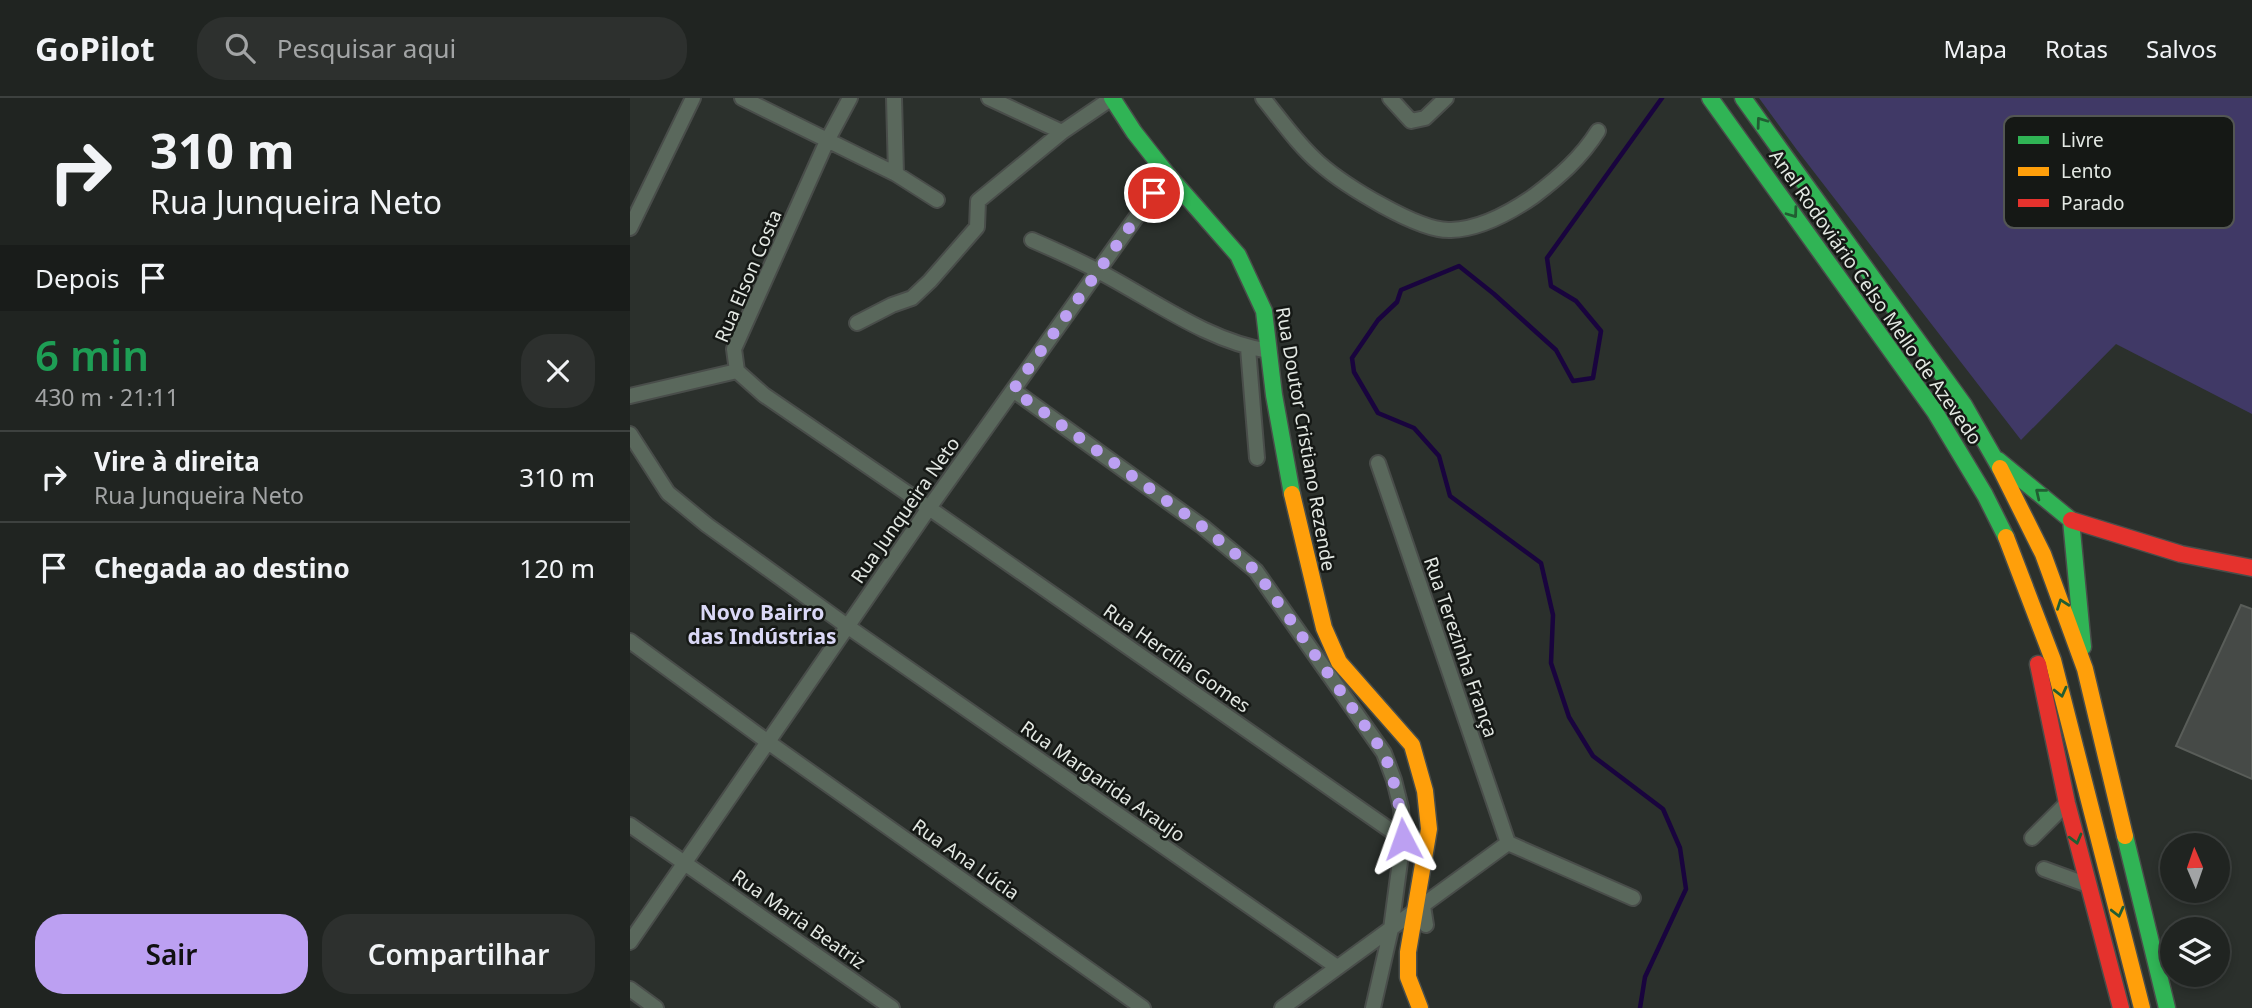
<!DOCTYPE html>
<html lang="pt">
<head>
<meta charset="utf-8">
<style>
	body { margin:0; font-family:"Noto Sans",sans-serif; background:#2d302e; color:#f1f3f6; height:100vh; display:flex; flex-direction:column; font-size:26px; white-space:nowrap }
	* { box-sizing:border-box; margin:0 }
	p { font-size:23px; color:#a2a4a5 }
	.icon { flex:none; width:38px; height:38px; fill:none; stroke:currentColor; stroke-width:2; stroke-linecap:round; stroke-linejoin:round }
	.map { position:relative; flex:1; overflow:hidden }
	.details { display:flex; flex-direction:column; background:#202421; width:630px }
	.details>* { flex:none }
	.banner { background:#202421; color:#f1f3f6; overflow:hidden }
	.needle { width:46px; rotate:358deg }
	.fabs { position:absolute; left:1530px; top:735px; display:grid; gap:14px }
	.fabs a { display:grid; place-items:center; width:70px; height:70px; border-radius:50%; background:#202421; box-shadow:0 4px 10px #0003,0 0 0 2px #3d413f; font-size:35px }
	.pin { position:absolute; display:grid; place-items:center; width:60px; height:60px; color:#fff; margin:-30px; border:4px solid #fff; border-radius:50%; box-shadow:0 2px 7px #0007 }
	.me { position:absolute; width:77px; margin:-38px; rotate:356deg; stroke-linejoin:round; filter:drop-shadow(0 0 5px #0008) }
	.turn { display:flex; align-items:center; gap:24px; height:147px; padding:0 35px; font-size:32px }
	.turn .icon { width:91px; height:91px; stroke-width:2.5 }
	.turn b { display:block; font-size:49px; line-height:60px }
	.then { display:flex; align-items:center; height:66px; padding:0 35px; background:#0003; gap:14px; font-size:26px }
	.round { display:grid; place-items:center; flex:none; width:74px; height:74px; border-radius:28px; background:#2d302e }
	.headline { display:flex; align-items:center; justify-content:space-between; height:119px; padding:0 35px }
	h1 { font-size:42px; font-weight:600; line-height:52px; color:#1e9e55 }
	.action { display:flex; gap:14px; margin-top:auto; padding:14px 35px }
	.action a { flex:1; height:80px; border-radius:28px; background:#bca0f2; color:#111; font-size:28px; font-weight:600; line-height:80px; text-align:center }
	.action a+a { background:#2d302e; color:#f1f3f6 }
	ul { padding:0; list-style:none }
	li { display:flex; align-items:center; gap:21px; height:91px; padding:0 35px; border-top:2px solid #3d413f }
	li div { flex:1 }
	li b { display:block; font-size:26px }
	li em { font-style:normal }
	header { display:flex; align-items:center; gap:42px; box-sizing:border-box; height:98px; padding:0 35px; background:#202421; border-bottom:2px solid #3d413f }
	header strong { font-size:33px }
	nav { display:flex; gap:38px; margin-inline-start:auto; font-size:24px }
	.search { width:490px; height:63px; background:#2d302e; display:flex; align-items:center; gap:18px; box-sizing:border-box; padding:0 24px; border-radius:28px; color:#a2a4a5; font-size:26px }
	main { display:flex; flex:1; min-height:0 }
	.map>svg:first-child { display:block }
	.green { fill:#403966 }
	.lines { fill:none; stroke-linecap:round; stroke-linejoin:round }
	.stream { stroke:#19043e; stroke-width:4.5 }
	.building { fill:#464a47; stroke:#595d59; stroke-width:2 }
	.street-casing { stroke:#494d4a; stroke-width:18 }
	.fast-casing { stroke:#494d4a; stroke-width:19 }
	.slow-casing { stroke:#494d4a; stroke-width:19 }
	.jam-casing { stroke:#494d4a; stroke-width:19 }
	.street { stroke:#5a685c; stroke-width:14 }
	.fast { stroke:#30b455; stroke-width:16 }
	.slow { stroke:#ff9f0a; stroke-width:16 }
	.jam { stroke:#e5322d; stroke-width:16 }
	.oneway { stroke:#215e32 }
	.route { stroke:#bca0f2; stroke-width:12; stroke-dasharray:0 21.6 }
	.labels { text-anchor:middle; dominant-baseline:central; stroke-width:5; stroke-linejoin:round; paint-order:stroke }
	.street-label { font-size:19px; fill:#e3e8e3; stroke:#151815 }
	.neighbourhood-label { font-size:21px; font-weight:bold; fill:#dad8f6; stroke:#151815 }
	.key { fill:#151815; stroke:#535653; stroke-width:2 }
	.key-label { font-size:19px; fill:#e3e8e3 }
</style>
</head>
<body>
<header>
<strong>GoPilot</strong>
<div class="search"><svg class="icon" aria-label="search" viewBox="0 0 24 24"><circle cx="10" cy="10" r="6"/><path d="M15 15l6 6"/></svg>Pesquisar aqui</div>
<nav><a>Mapa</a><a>Rotas</a><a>Salvos</a></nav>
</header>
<main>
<section class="details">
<div class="banner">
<div class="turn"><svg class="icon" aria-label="right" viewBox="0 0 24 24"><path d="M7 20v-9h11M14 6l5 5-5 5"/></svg><div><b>310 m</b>Rua Junqueira Neto</div></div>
<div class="then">Depois<svg class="icon" aria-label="arrive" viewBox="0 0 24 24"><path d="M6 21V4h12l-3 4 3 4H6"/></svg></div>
</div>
<div class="headline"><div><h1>6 min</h1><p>430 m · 21:11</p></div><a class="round"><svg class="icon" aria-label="close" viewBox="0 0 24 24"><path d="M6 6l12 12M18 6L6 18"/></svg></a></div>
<ul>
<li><svg class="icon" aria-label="right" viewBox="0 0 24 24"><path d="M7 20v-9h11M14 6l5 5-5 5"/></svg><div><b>Vire à direita</b><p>Rua Junqueira Neto</p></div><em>310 m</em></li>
<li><svg class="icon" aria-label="arrive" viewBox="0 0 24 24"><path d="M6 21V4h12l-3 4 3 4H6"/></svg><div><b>Chegada ao destino</b></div><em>120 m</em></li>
</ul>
<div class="action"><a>Sair</a><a>Compartilhar</a></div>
</section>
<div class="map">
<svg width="1622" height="910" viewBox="0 0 1622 910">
	<rect width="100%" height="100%" fill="#2b302c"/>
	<path class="green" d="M1129,0H1622V316L1486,246L1391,342L1167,52Z"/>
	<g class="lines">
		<path class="stream" d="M1010,910L1015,879L1056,791L1050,750L1033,711L963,658L939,619L921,565L923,517L911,465L820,398L809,358L784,330L748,315L724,274L722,260L748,222L767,204L771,192L829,168L864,196L926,252L943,283L963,280L971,233L946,203L921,188L917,160L1032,0"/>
	</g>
	<path class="building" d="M1611,507L1622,511V681L1546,648Z"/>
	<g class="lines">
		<defs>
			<path id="street" d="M112,0L266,76L307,102
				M220,0L197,43L104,251L107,273L134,297L299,410L773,741
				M264,0L266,76
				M359,0L432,34
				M633,0C651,22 668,47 689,65C714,87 789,134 821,132C851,131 881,114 904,98C929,79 951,60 968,33
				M760,0L781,23L795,20L816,0
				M0,130L63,0
				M402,142C425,152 448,162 470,174C525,203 577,243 639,253
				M227,225L262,207L282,200L300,183L347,129L348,103L432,34L482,0
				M618,250L627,360
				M383,292L573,429L626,473L754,655L764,682L771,710L773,741L761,831L743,910
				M0,298L107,273
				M0,336L38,395L77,427L217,528L707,869
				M748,365L878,745
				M0,543L138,644L513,910
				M0,727L262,910
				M1402,740L1437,705
				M878,745L1003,800
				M1414,771L1458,787
				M793,808L796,827
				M0,844L299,410L537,76
				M0,891L26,910
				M652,910L878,745"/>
			<path id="fast" d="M482,0L504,34L537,76L608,157L634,213L644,297L662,396
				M1080,0L1305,314L1355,397L1376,439
				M1113,0L1334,307L1370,370
				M1368,362L1441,422L1453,549
				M1495,738L1537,910"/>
			<path id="slow" d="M1370,370L1413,456L1455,571L1495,738
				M662,396L694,530L709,564L782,647L795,693L799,731L778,854V879L790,910
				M1376,439L1423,562L1512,910"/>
			<path id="jam" d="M1441,422L1551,456L1622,470
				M1408,566L1437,705L1491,910"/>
		</defs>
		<use href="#street" class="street-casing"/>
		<use href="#fast" class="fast-casing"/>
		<use href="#slow" class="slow-casing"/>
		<use href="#jam" class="jam-casing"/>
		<use href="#street" class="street"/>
		<use href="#fast" class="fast"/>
		<use href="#slow" class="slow"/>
		<use href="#jam" class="jam"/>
	</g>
	<defs><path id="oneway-chevron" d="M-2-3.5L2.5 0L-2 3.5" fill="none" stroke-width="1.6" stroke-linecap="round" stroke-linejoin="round" transform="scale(1.75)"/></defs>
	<g class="oneway">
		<use href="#oneway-chevron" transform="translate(1131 24) rotate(-126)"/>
		<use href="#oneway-chevron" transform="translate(1163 115) rotate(54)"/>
		<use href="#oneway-chevron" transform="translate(1410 395) rotate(-141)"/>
		<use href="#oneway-chevron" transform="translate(1432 506) rotate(-110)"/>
		<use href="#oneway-chevron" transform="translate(1431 594) rotate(76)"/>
		<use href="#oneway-chevron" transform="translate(1446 741) rotate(75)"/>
		<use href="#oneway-chevron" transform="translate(1488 814) rotate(76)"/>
	</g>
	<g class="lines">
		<path class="route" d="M524,95L383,292L573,429L626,473L754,655C765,684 771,710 773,741"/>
	</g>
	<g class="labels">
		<g class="street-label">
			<text transform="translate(118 178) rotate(-67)">Rua Elson Costa</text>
			<text transform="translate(1246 199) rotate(55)">Anel Rodoviário Celso Mello de Azevedo</text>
			<text transform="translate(676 341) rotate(80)">Rua Doutor Cristiano Rezende</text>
			<text transform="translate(275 412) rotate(-55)">Rua Junqueira Neto</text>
			<text transform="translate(831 549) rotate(71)">Rua Terezinha França</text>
			<text transform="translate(547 560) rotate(35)">Rua Hercília Gomes</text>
			<text transform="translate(473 683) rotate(35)">Rua Margarida Araujo</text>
			<text transform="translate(336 761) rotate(35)">Rua Ana Lúcia</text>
			<text transform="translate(169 821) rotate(35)">Rua Maria Beatriz</text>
		</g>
		<g class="neighbourhood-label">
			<text x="132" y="514">Novo Bairro<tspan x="132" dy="24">das Indústrias</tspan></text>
		</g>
	</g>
	<rect x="1374" y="18" width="230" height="112" rx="10" class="key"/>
	<rect x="1388" y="38" width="31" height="8" fill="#30b455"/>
	<rect x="1388" y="69" width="31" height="9" fill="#ff9f0a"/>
	<rect x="1388" y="101" width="31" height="8" fill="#e5322d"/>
	<g class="key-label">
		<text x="1431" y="49">Livre</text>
		<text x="1431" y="80">Lento</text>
		<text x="1431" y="112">Parado</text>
	</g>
</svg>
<div class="fabs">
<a><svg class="needle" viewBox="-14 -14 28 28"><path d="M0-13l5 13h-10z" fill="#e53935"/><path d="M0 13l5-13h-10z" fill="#a2a4a5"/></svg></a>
<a><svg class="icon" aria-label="layers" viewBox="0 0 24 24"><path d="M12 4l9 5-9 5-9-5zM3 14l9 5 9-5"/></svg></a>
</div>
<div class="pin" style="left:524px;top:95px;background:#d93025"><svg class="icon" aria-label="arrive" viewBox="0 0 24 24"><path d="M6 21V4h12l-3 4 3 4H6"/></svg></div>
<svg class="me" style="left:773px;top:741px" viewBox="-20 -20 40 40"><path d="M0-17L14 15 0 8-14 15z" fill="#bca0f2" stroke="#fff" stroke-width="4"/></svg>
</div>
</main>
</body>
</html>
